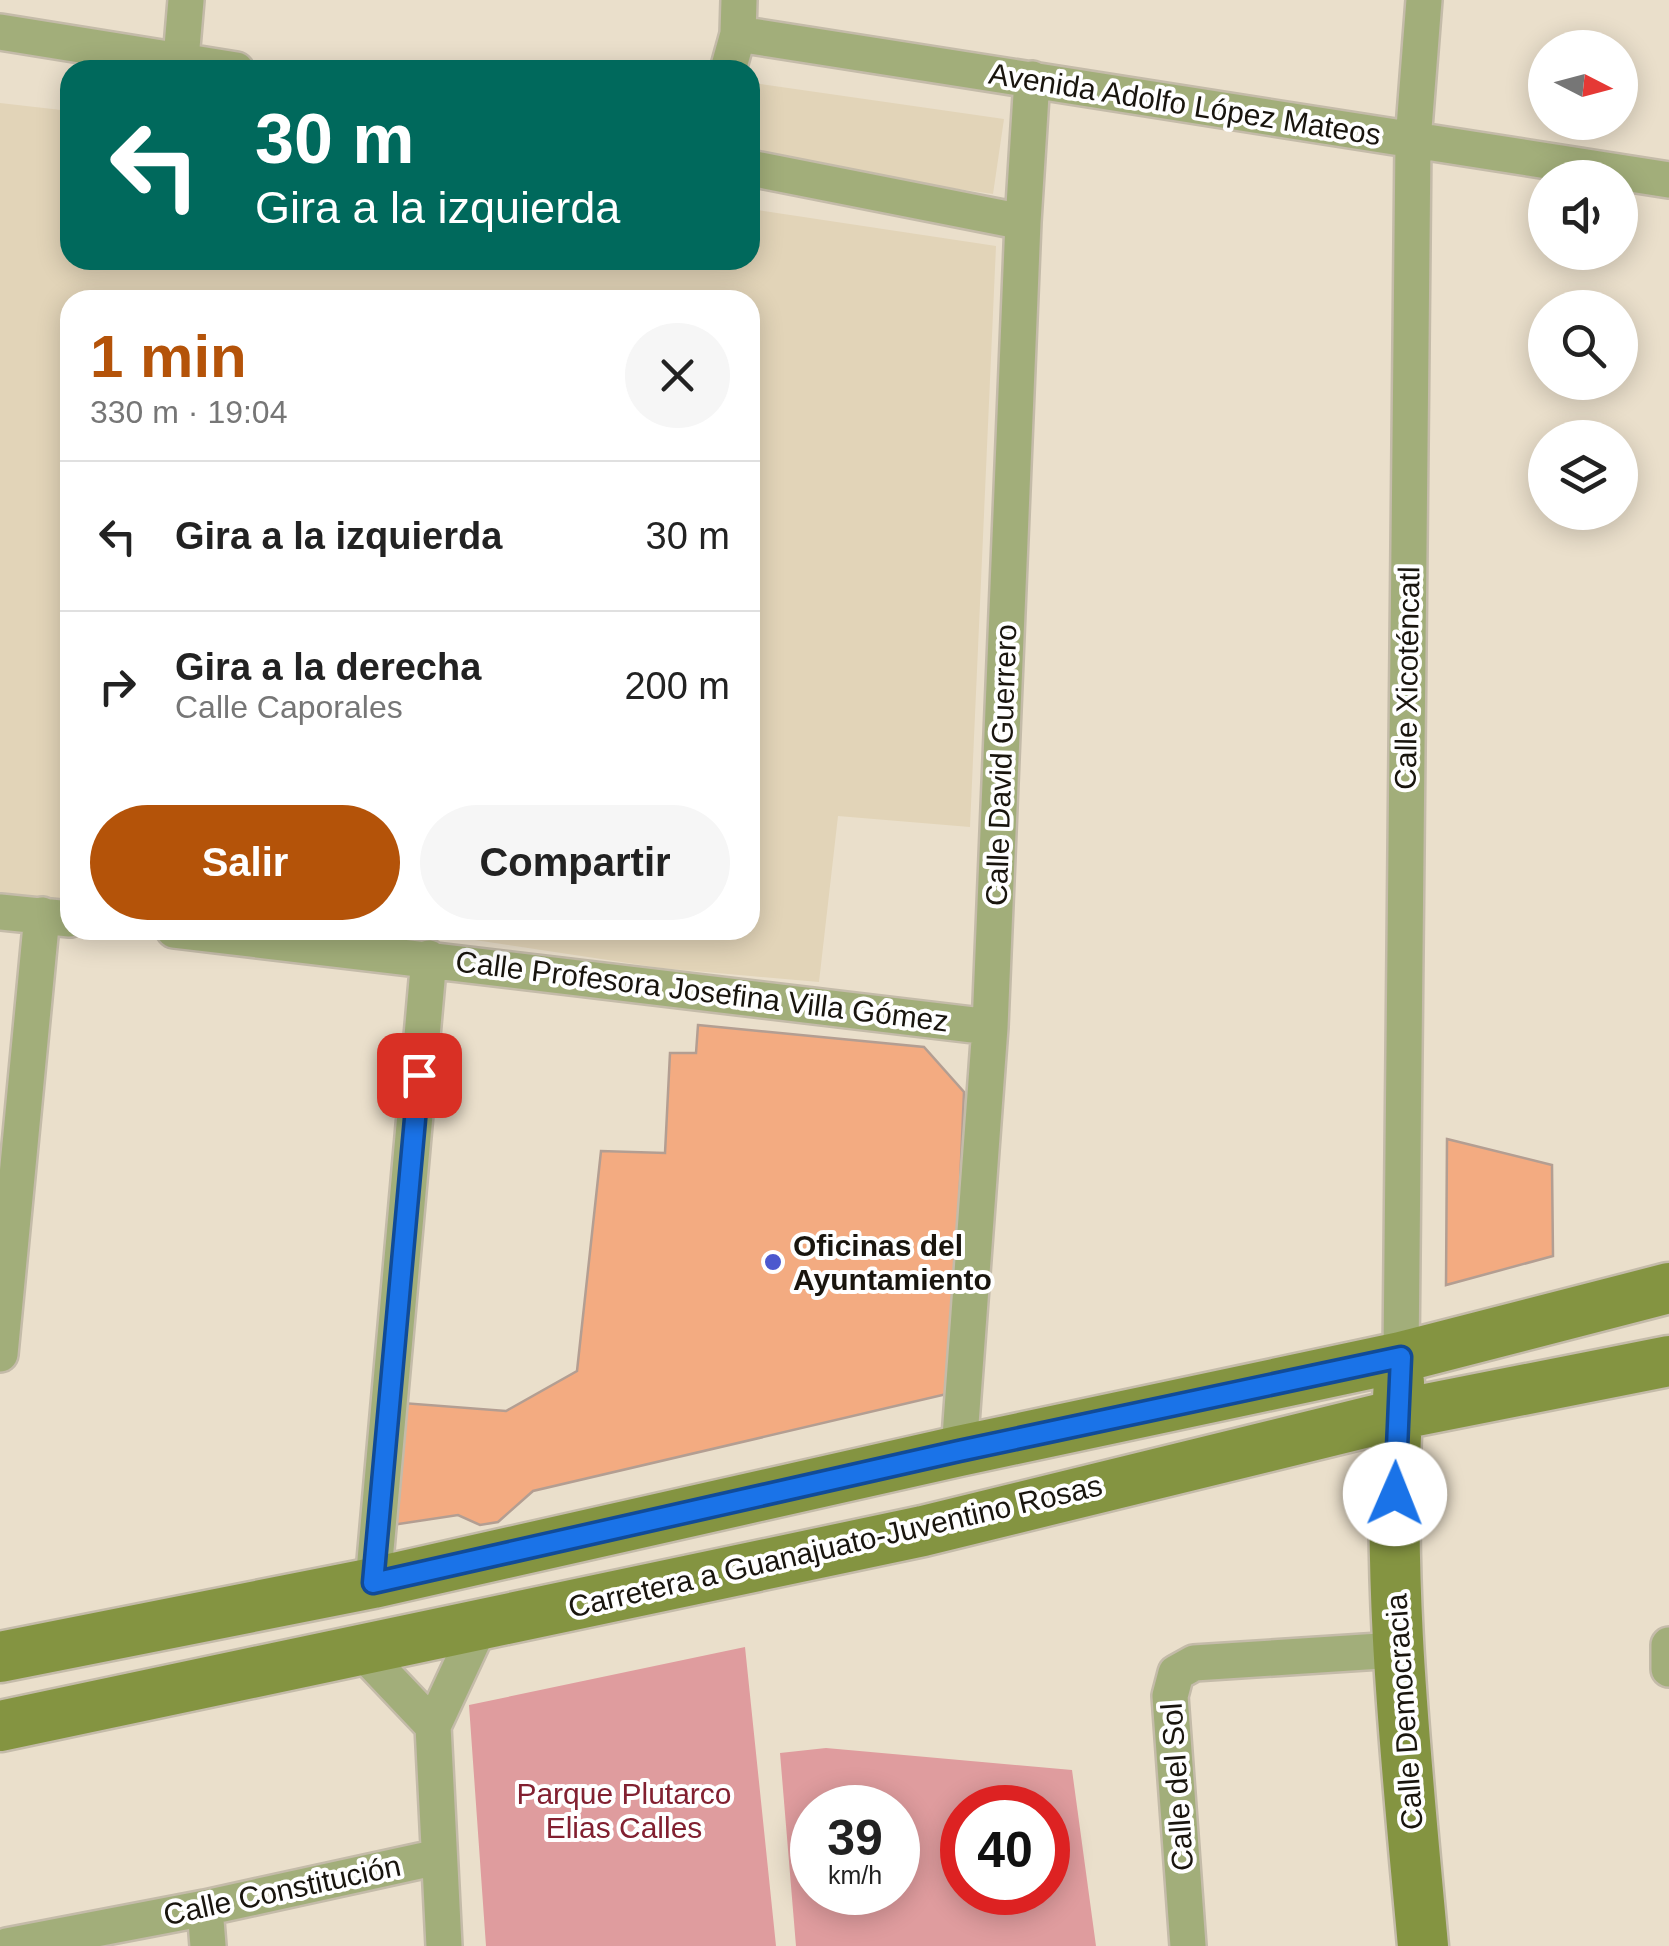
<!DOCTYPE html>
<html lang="es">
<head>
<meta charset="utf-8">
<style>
	body { margin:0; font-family:Helvetica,sans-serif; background:#f6f6f6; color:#222; height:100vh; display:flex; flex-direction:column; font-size:38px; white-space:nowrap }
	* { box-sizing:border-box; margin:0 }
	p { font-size:32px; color:#767676 }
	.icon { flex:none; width:55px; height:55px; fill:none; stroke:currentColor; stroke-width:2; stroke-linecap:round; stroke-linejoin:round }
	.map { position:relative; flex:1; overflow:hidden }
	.side { position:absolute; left:60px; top:290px; width:700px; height:650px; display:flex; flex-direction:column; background:#fff; border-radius:30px; box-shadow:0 5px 25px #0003 }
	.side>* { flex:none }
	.banner { position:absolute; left:60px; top:60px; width:700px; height:210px; border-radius:30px; box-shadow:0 5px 25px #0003; background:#00695c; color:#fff; overflow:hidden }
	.needle { width:65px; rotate:96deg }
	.tools { position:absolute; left:1528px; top:30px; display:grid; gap:20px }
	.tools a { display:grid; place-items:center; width:110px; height:110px; border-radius:50%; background:#fff; box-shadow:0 5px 25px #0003; font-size:50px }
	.speed { position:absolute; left:790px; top:1785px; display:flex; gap:20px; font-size:50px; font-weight:700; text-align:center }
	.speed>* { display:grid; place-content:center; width:130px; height:130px; border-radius:50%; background:#fff; box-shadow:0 5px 25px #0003; line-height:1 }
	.speed small { font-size:25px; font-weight:400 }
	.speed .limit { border:15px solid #d22; background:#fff; color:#111 }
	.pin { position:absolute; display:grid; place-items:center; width:85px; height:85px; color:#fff; margin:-42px; border-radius:20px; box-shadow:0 5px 15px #0006 }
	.me { position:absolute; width:110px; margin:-55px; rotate:1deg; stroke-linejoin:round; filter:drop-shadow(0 0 8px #0008) }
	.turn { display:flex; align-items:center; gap:35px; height:210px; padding:0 30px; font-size:45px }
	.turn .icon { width:130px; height:130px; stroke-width:2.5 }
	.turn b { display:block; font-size:70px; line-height:85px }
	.round { display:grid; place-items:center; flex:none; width:105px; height:105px; border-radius:52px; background:#f6f6f6 }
	.headline { display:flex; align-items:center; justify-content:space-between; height:170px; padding:0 30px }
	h1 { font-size:60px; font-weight:700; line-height:75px; color:#b45309 }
	.primary-button { display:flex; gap:20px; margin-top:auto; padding:20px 30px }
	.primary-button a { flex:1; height:115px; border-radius:60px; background:#b45309; color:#fff; font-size:40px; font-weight:700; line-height:115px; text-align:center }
	.primary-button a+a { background:#f6f6f6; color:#222 }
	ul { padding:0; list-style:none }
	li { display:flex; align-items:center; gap:30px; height:150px; padding:0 30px; border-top:2px solid #e0e0e0 }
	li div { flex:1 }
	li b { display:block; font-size:38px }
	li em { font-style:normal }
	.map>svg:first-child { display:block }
	.built { fill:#e2d4b8 }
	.green { fill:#df9c9e; fill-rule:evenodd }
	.building { fill:#f3ab81; stroke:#b39e92; stroke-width:2.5 }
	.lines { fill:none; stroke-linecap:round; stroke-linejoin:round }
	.street-casing { stroke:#c4bba9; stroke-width:40 }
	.secondary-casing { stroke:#c4bba9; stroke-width:55 }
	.street { stroke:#a2ae7a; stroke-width:35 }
	.secondary { stroke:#849441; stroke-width:50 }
	.route-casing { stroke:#114b97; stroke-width:25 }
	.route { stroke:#1a73e8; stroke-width:18 }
	.poi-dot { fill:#4d58ce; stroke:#fff; stroke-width:4 }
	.labels { text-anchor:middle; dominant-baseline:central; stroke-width:8; stroke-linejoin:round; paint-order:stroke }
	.street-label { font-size:30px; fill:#19150e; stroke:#fff }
	.poi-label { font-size:30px; font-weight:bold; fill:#19150e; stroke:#fff; text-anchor:start }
	.park-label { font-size:30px; fill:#822030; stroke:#fff }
</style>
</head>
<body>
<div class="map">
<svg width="1669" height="1946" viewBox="0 0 1669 1946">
	<rect width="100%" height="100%" fill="#eadfcb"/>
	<path class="built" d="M754,83L1004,119L993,194L750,159Z
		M0,103L70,111V260H750V209L996,246L970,827L838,816L819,982L661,968L408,930H750V300H70V902L0,893Z"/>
	<path class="green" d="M745,1647L776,1946H486L469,1705Z
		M826,1748L1072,1770L1096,1946H796L780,1753ZM812,1808H898V1892H812ZM962,1808H1048V1892H962Z"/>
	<path class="building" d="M698,1025L924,1047L964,1092L951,1393L533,1491L498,1522L480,1525L458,1515L392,1525L403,1403L506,1411L577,1371L601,1151L665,1153L670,1053H696Z
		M1447,1139L1552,1165L1553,1256L1446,1285Z"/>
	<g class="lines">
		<defs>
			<path id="street" d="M0,32L236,70
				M738,34L1669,180
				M181,59L186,0
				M728,70L738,34L739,0
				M750,168L1023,222
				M0,912L70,919
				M174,930L990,1027
				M0,1354L42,915
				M1401,1357L1413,141L1424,0
				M959,1451L990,1027L1023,222L1032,79
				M373,1583L429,958
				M1669,1645V1669
				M359,1648L433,1726
				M205,1908L208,1946
				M7,1946L205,1908L438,1857
				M444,1946L433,1726L480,1625
				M1188,1946L1170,1696L1176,1673L1194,1663L1396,1650"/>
			<path id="secondary" d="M1399,1382C1385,1571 1406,1758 1423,1946
				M0,1657L373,1583L959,1451L1401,1357L1669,1288
				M0,1726L923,1531L1396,1415L1669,1361"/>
		</defs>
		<use href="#street" class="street-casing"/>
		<use href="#secondary" class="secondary-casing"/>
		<use href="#street" class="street"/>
		<use href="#secondary" class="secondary"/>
	</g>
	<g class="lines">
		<defs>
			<path id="route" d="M419,1075L373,1583L959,1451L1401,1357L1395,1494"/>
		</defs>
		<use href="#route" class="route-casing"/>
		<use href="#route" class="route"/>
	</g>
	<circle class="poi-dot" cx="773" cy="1262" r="10"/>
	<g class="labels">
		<g class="street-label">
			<text transform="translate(1185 104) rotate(9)">Avenida Adolfo López Mateos</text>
			<text transform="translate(1407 678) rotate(-89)">Calle Xicoténcatl</text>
			<text transform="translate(1001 765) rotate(-88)">Calle David Guerrero</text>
			<text transform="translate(702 991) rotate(7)">Calle Profesora Josefina Villa Gómez</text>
			<text transform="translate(835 1546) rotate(-13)">Carretera a Guanajuato-Juventino Rosas</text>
			<text transform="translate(1404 1712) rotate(-94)">Calle Democracia</text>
			<text transform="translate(1177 1787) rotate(-94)">Calle del Sol</text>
			<text transform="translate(282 1890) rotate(-12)">Calle Constitución</text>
		</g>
		<g class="poi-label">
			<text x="793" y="1245">Oficinas del<tspan x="793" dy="34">Ayuntamiento</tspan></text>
		</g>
		<g class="park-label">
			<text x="624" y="1793">Parque Plutarco<tspan x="624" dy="34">Elias Calles</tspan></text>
		</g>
	</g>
</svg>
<div class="tools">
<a><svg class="needle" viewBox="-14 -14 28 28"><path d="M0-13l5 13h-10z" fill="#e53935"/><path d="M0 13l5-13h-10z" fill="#767676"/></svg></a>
<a><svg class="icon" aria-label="sound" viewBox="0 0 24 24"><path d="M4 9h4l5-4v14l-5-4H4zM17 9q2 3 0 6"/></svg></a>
<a><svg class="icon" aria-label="search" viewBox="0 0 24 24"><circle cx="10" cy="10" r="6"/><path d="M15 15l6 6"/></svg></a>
<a><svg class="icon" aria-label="layers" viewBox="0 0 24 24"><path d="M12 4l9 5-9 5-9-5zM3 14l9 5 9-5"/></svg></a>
</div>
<div class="speed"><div>39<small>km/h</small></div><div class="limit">40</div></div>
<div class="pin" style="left:419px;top:1075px;background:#d93025"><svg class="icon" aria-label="arrive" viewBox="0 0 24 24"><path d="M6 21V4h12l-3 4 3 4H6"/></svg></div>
<svg class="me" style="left:1395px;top:1494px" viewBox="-20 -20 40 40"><circle r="19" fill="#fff"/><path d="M0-13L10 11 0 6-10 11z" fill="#1a73e8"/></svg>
<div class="banner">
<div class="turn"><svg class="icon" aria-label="left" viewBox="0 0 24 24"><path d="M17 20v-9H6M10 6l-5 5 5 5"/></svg><div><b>30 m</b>Gira a la izquierda</div></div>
</div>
<section class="side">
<div class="headline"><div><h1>1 min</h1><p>330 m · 19:04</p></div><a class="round"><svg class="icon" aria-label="close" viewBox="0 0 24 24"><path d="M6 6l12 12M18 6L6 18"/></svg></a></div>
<ul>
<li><svg class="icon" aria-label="left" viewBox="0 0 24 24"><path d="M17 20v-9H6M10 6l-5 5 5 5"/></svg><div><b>Gira a la izquierda</b></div><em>30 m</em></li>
<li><svg class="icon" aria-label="right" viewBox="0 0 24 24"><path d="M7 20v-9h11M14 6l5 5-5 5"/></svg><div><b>Gira a la derecha</b><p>Calle Caporales</p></div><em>200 m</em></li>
</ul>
<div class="primary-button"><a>Salir</a><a>Compartir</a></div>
</section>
</div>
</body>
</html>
